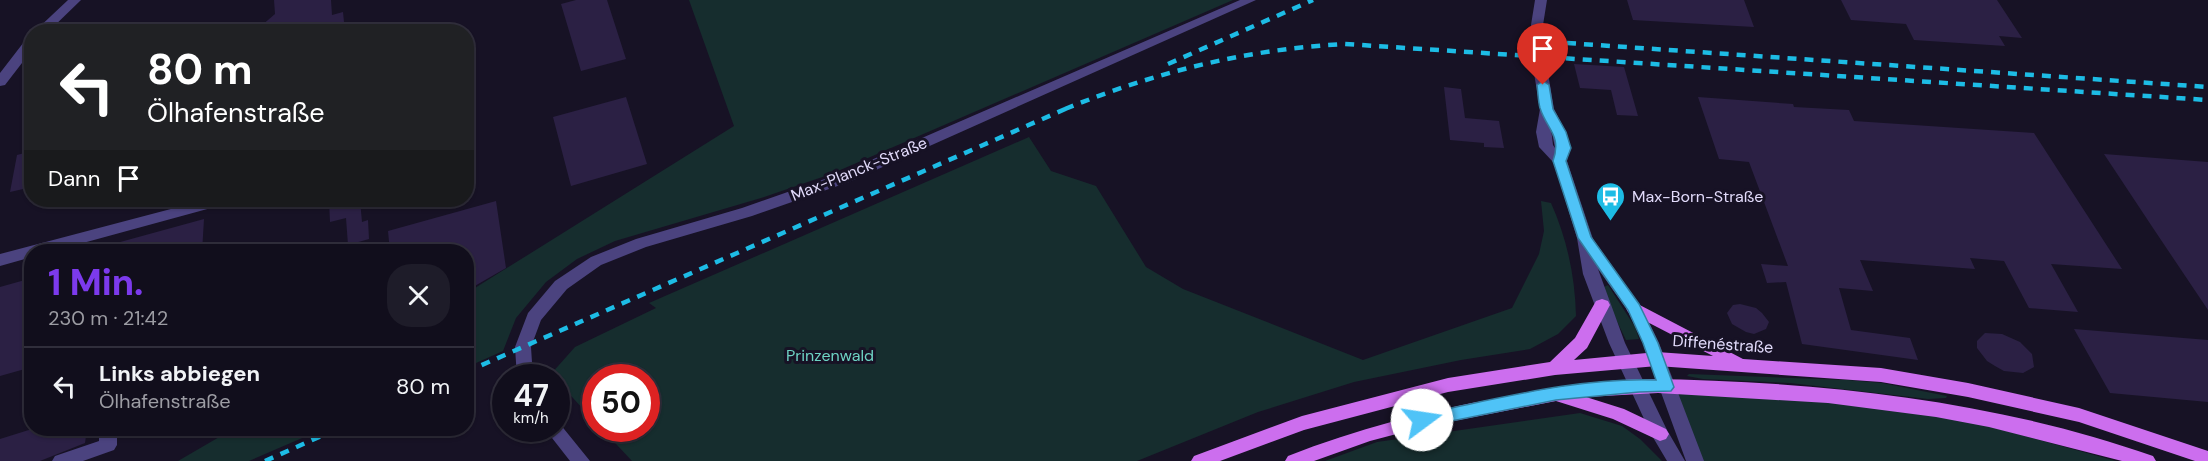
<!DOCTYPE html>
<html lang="de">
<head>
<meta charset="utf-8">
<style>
	body { margin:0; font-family:"DM Sans",sans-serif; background:#1e1c29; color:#f1f3f6; height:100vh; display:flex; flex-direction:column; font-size:22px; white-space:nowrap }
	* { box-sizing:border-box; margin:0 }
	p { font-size:20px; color:#9c9ca3 }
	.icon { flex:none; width:33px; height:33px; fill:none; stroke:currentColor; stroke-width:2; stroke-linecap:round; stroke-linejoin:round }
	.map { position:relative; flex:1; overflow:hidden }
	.side { position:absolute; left:24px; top:244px; width:450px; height:192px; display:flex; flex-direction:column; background:#110e1c; border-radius:24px; box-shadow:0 2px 4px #0004,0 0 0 2px #302e3b }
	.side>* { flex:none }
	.banner { position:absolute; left:24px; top:24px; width:450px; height:183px; border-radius:24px; box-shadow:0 2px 4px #0004,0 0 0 2px #302e3b; background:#202124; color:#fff; overflow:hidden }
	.speed { position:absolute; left:492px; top:364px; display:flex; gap:12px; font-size:30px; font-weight:700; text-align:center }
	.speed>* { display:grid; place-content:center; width:78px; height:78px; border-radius:50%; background:#110e1c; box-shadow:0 2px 4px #0004,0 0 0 2px #302e3b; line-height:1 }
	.speed small { font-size:15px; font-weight:400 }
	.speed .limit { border:9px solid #d22; background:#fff; color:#111 }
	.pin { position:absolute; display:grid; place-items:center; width:51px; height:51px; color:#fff; margin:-62px -26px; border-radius:50% 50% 50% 0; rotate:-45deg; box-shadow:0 0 6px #0007 }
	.pin .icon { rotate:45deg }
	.me { position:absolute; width:66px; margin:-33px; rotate:76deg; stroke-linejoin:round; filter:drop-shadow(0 0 4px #0008) }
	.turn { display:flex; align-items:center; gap:21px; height:126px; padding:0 24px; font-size:27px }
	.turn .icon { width:78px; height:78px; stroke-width:2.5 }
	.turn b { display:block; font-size:42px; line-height:51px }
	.then { display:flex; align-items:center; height:57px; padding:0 24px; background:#0003; gap:12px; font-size:22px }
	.round { display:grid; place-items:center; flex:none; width:63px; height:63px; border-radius:24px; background:#1e1c29 }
	.overview { display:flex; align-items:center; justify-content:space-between; height:102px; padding:0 24px }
	h1 { font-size:36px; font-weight:800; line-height:45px; color:#7c3aed }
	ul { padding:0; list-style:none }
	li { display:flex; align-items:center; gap:18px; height:78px; padding:0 24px; border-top:2px solid #302e3b }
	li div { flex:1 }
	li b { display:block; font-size:22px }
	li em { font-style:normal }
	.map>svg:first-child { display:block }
	.green { fill:#162d2e }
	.building { fill:#2b2044 }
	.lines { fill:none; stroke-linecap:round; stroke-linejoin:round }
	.minor { fill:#4b437f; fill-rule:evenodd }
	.major { fill:#cc6eee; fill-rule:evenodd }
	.rail { stroke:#1dbce5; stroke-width:4.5; stroke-dasharray:9 8; stroke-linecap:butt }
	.route { fill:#4fc3f7; stroke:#337fa1; stroke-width:1.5 }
	.labels { text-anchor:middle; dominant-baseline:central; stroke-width:6; stroke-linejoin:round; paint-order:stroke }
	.street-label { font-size:16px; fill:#e2dbfb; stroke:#171225 }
	.poi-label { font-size:16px; fill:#e2dbfb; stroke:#171225; text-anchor:start }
	.park-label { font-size:16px; fill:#6ed3c4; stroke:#171225 }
</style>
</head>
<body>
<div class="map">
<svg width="2208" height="461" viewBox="0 0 2208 461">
	<rect width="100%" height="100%" fill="#171225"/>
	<path class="green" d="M689,0H1233L831,174L761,198L615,241L577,259L546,282L516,318L503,351L467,367V293L734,126Z
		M1029,137L1051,171L1096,186L1146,267L1183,289L1363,360L1512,308L1539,254L1544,231L1541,201L1551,203C1567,239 1575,276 1576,316L1558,334L1530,349L1461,360L1354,382L1258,412L1137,461H632L602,429H646V378H596L595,422L551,374L575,347L656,308L649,303Z
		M1608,285L1635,327L1639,339L1626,340L1609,305L1604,287Z
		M1689,374L1847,380L1882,383L1947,396L1946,398L1928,399L1790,383L1703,379L1687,376Z
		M1666,387L1820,394L1977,423L2116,461H1695Z
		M1580,413L1622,426L1640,439L1662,461H1325L1377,442Z
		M233,429H323L249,461H178Z"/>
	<path class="building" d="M274,0H331L332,15L343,12L345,32H254L275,14Z
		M576,0H607L626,59L581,71L561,4Z
		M1627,0H1744L1754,27L1633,20Z
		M1841,0H1997L2022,38L1999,36L2005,46L1914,40L1906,24L1851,20Z
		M1574,64L1624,67L1638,116L1617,115L1611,90L1580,88Z
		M1444,87L1461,89L1465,118L1499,121L1504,148L1484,147V143L1450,140Z
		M626,97L647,164L571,186L553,117Z
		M1698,97L1793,104L1794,107L1849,110L1854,121L2034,133L2122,269L2051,264L2078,312L2029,308L2004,261L1970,258L1975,269L1860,260L1873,291L1839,288L1851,330L1910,338L1918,360L1802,344L1786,282L1767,283L1761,264L1788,266L1749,162L1719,159Z
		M32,151V187L10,192L17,155Z
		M2104,154L2208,162V310L2153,228Z
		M329,200H360L362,222L368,220L369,239L348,245L346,218L330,222Z
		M496,201L506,268L466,291V252H390L388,231Z
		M204,219L202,252H103L102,247Z
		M32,278V367L0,376V287Z
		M1740,304L1756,308L1762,313L1769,322L1766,329L1754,334L1746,332L1732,324L1727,313L1733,305Z
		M2074,329L2208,340V402L2110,393Z
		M1985,333L2002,334L2020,342L2032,354L2034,367L2023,373L2004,371L1995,366L1987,361L1977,348V341Z
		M32,429H87L85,443L40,461H0V439Z"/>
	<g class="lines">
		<path class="minor" d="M68,0H81L48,32H34Z
			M1240,0H1256L849,182L752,216L646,247L601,265L567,289L541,320L531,347L533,378H517L515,347L528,313L555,281L591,257L636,239L742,208L839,174Z
			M1535,0H1547L1543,25L1546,61L1554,109L1567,134L1569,147L1567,161L1593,239L1642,308L1659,343L1704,461H1686L1643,343L1628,311L1598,269L1625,343L1667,430L1685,461H1667L1651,434L1609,343L1583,274L1577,238L1554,163L1539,147L1536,132L1540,109L1532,61L1531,25ZM1551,128L1555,148L1553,145Z
			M32,37V50L5,85L0,86V73L27,38Z
			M205,200H229L222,205L50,252H32V257L0,266V254Z
			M556,423L560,424L590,461H570L545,429H556Z
			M99,429H117V445L114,450L83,461H52L55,456L99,441Z"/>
		<path class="major" d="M1602,299L1608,301L1610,305L1587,348L1574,360L1657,352L1713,356L1628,312L1626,308L1628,304L1634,302L1743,359L1881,368L1968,383L2079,408L2208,451V461H2195L2079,422L1968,397L1881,382L1657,366L1555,375L1448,392L1304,430L1220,461H1191L1194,456L1302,416L1448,378L1550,362L1575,338L1596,301Z
			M1648,379C1815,381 1995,400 2153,456L2156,461H2122L1989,427L1936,417L1828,403L1658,393L1586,397L1624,409L1666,429L1669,434L1666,439L1660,441L1613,419L1556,401L1423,427L1370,441L1314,461H1285L1288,456C1356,429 1427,411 1499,398C1548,389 1597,380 1648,379Z"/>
		<path class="rail" d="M1567,43L2208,87
			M1168,64L1313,0
			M1065,109C1156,72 1247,49 1345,44L2208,100
			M466,372L1072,106
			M265,461L337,429"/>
	</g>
	<path class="route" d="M1543,81L1549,85L1553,109L1566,132L1571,148L1566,161L1591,237L1639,304L1658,343L1674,387L1671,391L1639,392L1556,400L1422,427L1417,425L1414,420L1417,416L1422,414C1498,399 1578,377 1656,380L1643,343L1628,310L1578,238L1553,161C1562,135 1547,130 1540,108C1538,101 1538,92 1537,85Z"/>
	<defs>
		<symbol id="bus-pin" viewBox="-11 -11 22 30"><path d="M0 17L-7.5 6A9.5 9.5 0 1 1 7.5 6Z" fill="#1dbce5" stroke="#171225"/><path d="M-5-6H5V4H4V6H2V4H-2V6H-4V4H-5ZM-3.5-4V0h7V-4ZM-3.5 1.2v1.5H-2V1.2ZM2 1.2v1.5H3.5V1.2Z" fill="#fff"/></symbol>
	</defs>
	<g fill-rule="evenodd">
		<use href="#bus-pin" x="1594" y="180" width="33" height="45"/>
	</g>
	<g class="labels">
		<g class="street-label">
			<text transform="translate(859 169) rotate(-22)">Max-Planck-Straße</text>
			<text transform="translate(1723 344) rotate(4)">Diffenéstraße</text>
		</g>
		<g class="poi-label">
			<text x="1632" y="196">Max-Born-Straße</text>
		</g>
		<g class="park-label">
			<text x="830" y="355">Prinzenwald</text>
		</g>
	</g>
</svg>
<div class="speed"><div>47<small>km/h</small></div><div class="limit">50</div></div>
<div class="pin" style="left:1543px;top:85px;background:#d93025"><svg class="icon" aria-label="arrive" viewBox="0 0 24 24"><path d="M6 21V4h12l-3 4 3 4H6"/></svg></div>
<svg class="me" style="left:1422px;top:420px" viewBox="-20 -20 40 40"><circle r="19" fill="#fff"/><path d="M0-13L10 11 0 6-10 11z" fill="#4fc3f7"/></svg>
<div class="banner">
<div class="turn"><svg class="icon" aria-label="left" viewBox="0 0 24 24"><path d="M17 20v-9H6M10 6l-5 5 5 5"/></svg><div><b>80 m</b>Ölhafenstraße</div></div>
<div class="then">Dann<svg class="icon" aria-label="arrive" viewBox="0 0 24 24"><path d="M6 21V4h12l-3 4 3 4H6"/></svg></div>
</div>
<section class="side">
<div class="overview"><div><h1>1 Min.</h1><p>230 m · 21:42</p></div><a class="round"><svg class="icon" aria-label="close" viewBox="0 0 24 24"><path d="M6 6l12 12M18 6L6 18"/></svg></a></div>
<ul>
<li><svg class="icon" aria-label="left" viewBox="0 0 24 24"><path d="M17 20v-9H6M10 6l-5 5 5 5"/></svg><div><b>Links abbiegen</b><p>Ölhafenstraße</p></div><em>80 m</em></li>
</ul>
</section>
</div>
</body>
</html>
